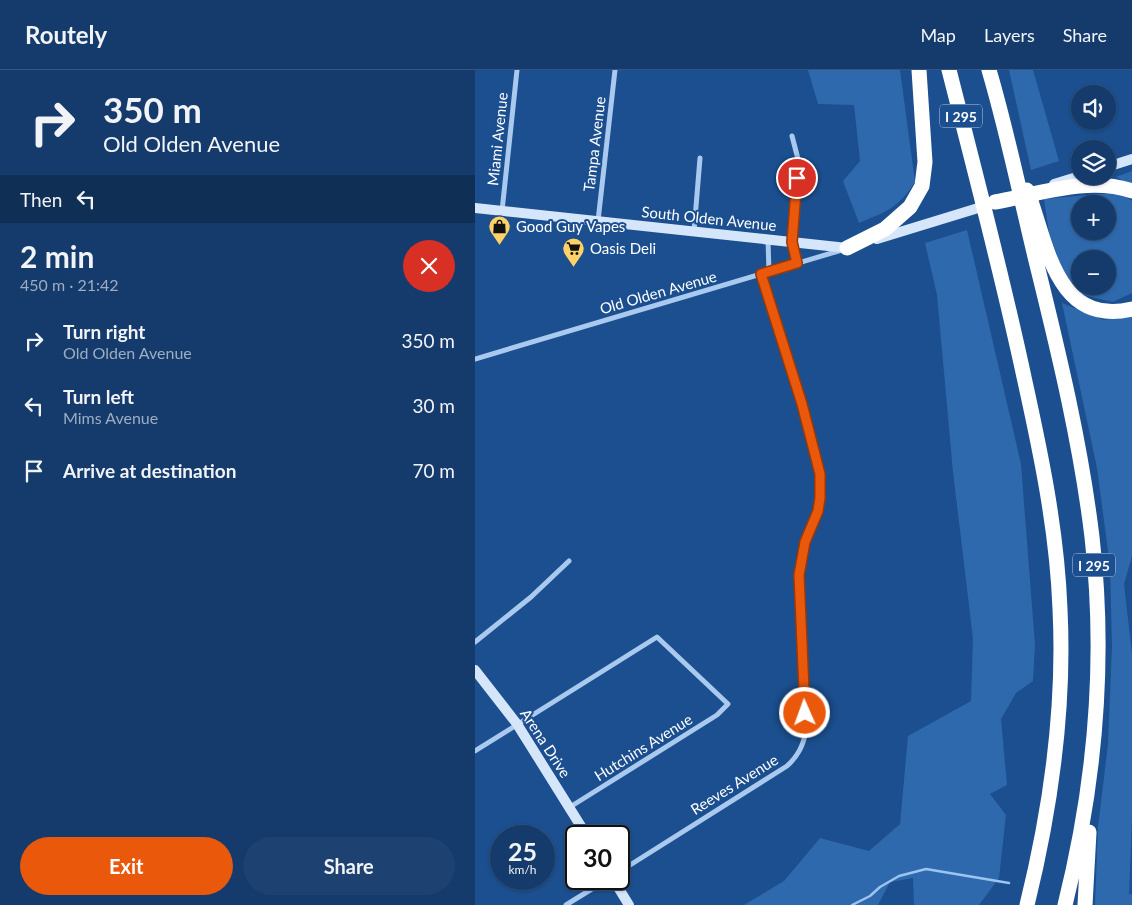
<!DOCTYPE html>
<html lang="en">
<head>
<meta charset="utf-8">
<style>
	body { margin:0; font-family:Lato,sans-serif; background:#1d4271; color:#f1f3f6; height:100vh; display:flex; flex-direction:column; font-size:19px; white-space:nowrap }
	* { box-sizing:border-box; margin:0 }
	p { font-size:16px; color:#9dadc1 }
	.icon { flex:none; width:28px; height:28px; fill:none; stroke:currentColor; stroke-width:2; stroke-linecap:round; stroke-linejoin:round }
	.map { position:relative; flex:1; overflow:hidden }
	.sheet { display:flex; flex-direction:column; background:#143b6b; width:475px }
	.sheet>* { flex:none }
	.top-card { background:#143b6b; color:#f1f3f6; overflow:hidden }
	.fabs { position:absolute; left:596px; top:15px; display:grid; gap:10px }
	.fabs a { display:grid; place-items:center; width:45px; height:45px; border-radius:50%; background:#143b6b; box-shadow:0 1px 4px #0004,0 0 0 1px #33557e; font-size:25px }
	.speed { position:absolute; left:15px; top:755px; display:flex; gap:10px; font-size:25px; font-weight:700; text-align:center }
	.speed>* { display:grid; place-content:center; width:65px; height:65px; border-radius:50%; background:#143b6b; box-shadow:0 1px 4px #0004,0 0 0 1px #33557e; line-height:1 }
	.speed small { font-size:12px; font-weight:400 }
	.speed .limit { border:2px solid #111; border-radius:8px; background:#fff; color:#111 }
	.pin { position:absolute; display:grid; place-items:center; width:42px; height:42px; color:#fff; margin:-21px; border:2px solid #fff; border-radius:50%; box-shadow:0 1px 5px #0007 }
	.me { position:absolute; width:55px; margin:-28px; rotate:358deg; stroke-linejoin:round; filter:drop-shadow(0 0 4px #0008) }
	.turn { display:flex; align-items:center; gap:18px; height:105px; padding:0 20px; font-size:22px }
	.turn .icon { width:65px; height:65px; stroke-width:2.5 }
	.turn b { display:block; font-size:35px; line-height:42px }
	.then { display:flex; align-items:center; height:48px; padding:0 20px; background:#0003; gap:10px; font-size:19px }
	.round { display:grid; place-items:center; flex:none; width:52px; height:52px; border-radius:26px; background:#1d4271 }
	.overview { display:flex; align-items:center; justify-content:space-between; height:85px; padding:0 20px }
	h1 { font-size:30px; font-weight:700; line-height:38px }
	.button { display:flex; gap:10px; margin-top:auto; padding:10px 20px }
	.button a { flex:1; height:58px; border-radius:30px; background:#ea580c; color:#fff; font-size:20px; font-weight:700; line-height:58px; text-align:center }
	.button a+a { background:#1d4271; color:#f1f3f6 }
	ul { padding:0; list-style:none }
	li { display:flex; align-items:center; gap:15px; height:65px; padding:0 20px }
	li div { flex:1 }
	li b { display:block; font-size:19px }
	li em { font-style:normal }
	header { display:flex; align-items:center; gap:30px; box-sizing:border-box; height:70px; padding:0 25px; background:#143b6b; border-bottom:1px solid #33557e }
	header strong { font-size:24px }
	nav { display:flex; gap:28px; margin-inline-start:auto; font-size:18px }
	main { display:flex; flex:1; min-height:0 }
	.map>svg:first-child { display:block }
	.green { fill:#2e69ad; fill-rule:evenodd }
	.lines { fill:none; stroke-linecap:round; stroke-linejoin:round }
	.stream { stroke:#9cc4f0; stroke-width:2.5 }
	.street { stroke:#a9c9ee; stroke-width:5 }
	.secondary { stroke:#d6e6fa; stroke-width:10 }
	.highway { stroke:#fff; stroke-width:15 }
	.route-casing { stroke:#983908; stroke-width:12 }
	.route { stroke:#ea580c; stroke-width:9 }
	.labels { text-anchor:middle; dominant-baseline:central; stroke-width:4; stroke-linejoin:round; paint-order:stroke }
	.shield { fill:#1b4f8f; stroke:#bbcadd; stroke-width:1 }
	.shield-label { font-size:14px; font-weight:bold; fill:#fff }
	.street-label { font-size:15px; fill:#fff; stroke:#1b4f8f }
	.poi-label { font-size:15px; fill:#fff; stroke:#1b4f8f; text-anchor:start }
</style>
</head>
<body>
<header>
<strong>Routely</strong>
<nav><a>Map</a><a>Layers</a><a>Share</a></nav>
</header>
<main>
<section class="sheet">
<div class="top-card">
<div class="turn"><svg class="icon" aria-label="right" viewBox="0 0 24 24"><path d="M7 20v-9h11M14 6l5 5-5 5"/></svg><div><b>350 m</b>Old Olden Avenue</div></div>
<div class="then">Then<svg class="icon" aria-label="left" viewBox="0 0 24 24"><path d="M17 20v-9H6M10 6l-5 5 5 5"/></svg></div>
</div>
<div class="overview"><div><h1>2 min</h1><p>450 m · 21:42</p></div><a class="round" style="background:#d93025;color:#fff"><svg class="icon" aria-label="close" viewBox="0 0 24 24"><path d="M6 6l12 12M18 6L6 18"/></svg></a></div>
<ul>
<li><svg class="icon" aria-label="right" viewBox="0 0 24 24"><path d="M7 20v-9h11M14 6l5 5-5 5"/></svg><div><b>Turn right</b><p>Old Olden Avenue</p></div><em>350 m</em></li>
<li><svg class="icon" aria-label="left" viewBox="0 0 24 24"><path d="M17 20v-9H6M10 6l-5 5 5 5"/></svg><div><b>Turn left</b><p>Mims Avenue</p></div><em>30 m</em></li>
<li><svg class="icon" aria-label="arrive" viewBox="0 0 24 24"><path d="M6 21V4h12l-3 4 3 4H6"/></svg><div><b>Arrive at destination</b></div><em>70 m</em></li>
</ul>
<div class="button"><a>Exit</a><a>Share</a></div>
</section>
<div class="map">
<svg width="657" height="835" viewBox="0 0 657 835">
	<rect width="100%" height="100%" fill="#1b4f8f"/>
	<path class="green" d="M333,0H425L440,112C423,138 413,141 384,153L368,111L385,91L379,35L343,34Z
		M534,0H558L584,91L556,100Z
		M657,101V115L641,107Z
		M645,122L657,131V223L638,232L608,225L589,205L574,163L569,129ZM605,134H632V161H605ZM605,189H632V216H605Z
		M492,160L546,394L560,575L558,611L541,623L526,649L532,715L515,724L531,745L524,808L504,835H439L438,808L415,812L403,835H269L309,811L345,768L394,781L425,754L433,666L496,631L498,569L478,402L462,225L450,173Z
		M587,233L629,250L657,244V486L649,514L657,584V748L654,824H657V835H620L623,757L633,674L637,576L635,496L622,398Z"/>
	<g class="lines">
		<path class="stream" d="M377,835L395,826L405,817L424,806L451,799L534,813"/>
		<path class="street" d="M317,66L323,89L317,172L322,193
			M27,141L42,0
			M123,151L140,0
			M219,161L225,88
			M293,170L294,202
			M0,289L367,180
			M0,572L56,527L94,491
			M0,681L182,567L253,634L242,645L95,737
			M144,802L312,696C323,686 328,676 331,661L324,505L330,472L343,441L345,428V404L327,334L286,204
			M91,835L133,809"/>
		<path class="secondary" d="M632,97L657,89
			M579,114L605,106
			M0,138L372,178L377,177
			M402,169L513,135
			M0,600L42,654L112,766
			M138,809L154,835"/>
		<path class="highway" d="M474,0C500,102 527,204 549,307C566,384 582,460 585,539C590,639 576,738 552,835
			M514,0C533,64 546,130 562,195C584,284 606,375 617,467C631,590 620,715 590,835
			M552,120C572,172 580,257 657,239
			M520,132C564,124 614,106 657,121
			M372,178L410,159L435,137L447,116L450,92L444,0
			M610,835L614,762"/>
	</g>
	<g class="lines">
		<defs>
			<path id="route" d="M322,108L317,172L322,193L286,204L327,334L345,404V428L343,441L330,472L324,505L330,643"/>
		</defs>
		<use href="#route" class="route-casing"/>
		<use href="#route" class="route"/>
	</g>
	<defs>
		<symbol id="shop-pin" viewBox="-11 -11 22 30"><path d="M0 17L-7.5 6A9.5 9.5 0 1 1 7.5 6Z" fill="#ffd166" stroke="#1b4f8f"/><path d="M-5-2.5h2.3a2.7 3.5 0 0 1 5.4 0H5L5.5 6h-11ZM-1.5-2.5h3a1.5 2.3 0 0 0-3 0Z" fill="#111"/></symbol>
		<symbol id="supermarket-pin" viewBox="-11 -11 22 30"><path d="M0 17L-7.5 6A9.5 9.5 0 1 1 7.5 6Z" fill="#ffd166" stroke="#1b4f8f"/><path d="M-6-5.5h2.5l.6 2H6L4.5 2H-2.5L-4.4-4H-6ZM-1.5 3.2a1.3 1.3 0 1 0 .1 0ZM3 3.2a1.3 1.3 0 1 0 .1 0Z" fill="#111"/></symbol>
	</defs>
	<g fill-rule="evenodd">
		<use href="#shop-pin" x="12" y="144" width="25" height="34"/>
		<use href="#supermarket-pin" x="86" y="166" width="25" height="34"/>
	</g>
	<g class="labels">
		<g class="shield">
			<rect x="465" y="34.5" width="42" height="23" rx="4"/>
			<rect x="598" y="483.5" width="42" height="23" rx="4"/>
		</g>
		<g class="shield-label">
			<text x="486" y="46">I 295</text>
			<text x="619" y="495">I 295</text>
		</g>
		<g class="street-label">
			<text transform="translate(22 69) rotate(-84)">Miami Avenue</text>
			<text transform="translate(119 74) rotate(-83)">Tampa Avenue</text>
			<text transform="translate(234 148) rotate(6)">South Olden Avenue</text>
			<text transform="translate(183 222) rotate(-16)">Old Olden Avenue</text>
			<text transform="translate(71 673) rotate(57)">Arena Drive</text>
			<text transform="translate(168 677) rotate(-32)">Hutchins Avenue</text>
			<text transform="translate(259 714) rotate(-32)">Reeves Avenue</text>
		</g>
		<g class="poi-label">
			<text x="41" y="156">Good Guy Vapes</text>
			<text x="115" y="178">Oasis Deli</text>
		</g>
	</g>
</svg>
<div class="fabs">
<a><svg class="icon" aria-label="sound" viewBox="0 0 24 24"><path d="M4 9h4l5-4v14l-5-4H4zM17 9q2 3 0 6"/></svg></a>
<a><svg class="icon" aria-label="layers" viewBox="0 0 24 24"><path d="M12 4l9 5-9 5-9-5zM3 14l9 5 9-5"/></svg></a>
<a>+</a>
<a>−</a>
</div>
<div class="speed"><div>25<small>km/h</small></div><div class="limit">30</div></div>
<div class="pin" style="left:322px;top:108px;background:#d93025"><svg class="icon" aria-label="arrive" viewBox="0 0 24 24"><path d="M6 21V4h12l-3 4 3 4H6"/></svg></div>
<svg class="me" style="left:330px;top:643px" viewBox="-20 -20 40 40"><circle r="17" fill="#ea580c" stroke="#fff" stroke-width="3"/><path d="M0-11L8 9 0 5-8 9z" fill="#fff"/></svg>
</div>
</main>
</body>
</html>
